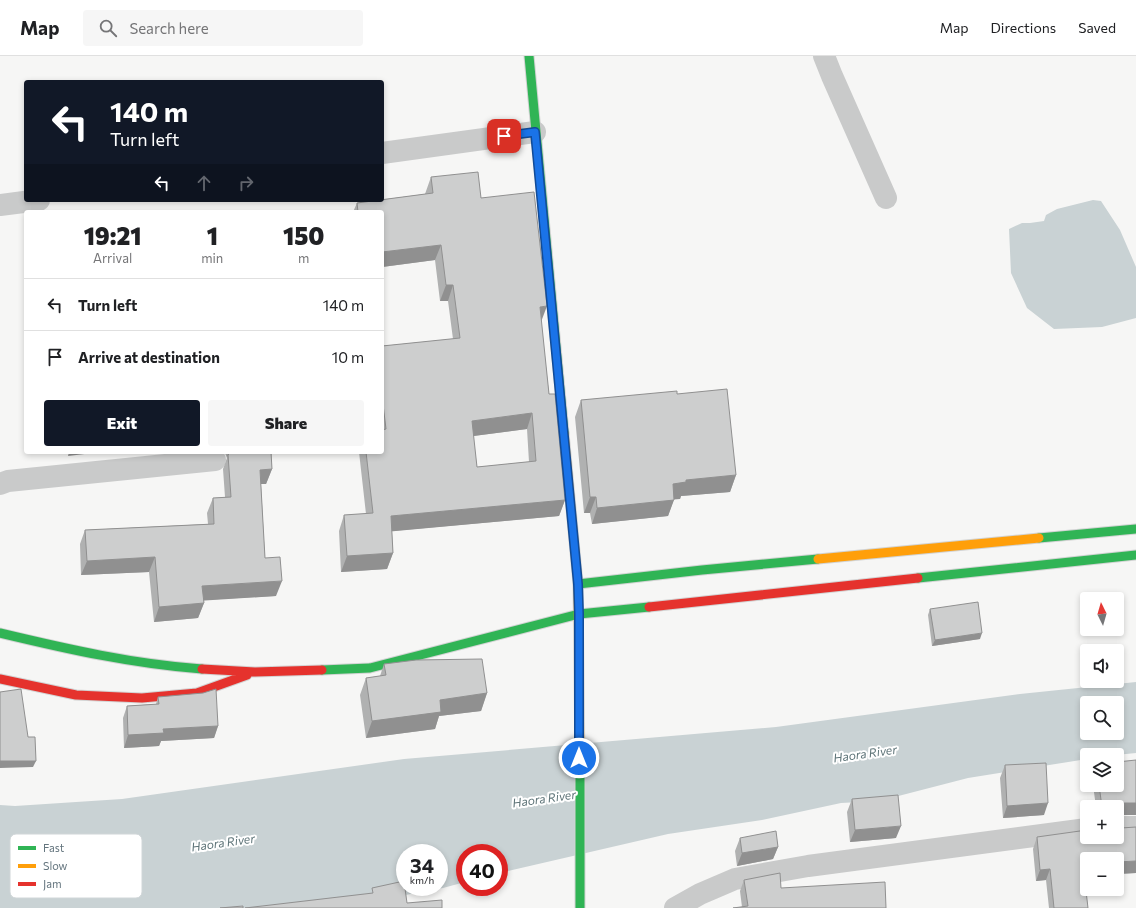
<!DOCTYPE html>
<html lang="en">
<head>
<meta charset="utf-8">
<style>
	body { margin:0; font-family:Commissioner,sans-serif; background:#f6f6f6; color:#202124; height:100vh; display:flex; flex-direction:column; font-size:15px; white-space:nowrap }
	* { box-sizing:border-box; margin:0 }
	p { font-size:13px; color:#757577 }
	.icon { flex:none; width:22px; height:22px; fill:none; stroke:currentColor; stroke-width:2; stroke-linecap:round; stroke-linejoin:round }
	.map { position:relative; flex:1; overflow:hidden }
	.side { position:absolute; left:24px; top:154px; width:360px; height:244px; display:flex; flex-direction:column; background:#fff; border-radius:4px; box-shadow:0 2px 6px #0003 }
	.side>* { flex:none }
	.top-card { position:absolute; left:24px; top:24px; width:360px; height:122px; border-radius:4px; box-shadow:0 2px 6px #0003; background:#111827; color:#fff; overflow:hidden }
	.needle { width:26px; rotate:355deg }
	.fabs { position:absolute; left:1080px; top:536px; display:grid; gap:8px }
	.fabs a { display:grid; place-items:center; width:44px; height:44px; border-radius:4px; background:#fff; box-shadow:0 2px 6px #0003; font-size:20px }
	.speed { position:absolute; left:396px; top:788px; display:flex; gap:8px; font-size:20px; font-weight:700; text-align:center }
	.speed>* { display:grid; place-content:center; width:52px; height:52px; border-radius:50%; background:#fff; box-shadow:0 2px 6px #0003; line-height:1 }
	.speed small { font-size:10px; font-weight:400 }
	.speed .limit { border:6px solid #d22; background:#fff; color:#111 }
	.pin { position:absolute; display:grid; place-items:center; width:34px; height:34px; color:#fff; margin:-17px; border-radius:8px; box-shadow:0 2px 6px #0006 }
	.me { position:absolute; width:44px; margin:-22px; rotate:0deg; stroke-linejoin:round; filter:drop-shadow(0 0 3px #0008) }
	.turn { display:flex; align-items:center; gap:14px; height:84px; padding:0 20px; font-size:18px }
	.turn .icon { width:52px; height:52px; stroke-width:2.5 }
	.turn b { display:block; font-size:28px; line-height:34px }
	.lanes { display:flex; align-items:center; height:38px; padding:0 20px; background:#0003; justify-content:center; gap:20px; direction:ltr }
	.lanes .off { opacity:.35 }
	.eta { display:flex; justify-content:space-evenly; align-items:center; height:68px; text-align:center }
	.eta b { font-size:24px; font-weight:800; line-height:28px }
	.cta { display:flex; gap:8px; margin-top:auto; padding:8px 20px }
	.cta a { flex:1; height:46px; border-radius:4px; background:#111827; color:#fff; font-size:16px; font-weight:800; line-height:46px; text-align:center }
	.cta a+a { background:#f6f6f6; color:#202124 }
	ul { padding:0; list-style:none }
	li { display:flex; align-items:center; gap:12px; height:52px; padding:0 20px; border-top:1px solid #e0e0e0 }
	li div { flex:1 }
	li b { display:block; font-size:15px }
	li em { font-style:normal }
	header { display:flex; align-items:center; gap:24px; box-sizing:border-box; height:56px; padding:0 20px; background:#fff; border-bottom:1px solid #e0e0e0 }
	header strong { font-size:19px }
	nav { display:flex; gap:22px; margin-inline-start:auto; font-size:14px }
	.search { width:280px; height:36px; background:#f6f6f6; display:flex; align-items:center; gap:10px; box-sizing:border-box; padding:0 14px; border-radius:4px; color:#757577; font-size:15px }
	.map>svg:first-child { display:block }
	.water { fill:#c9d2d4; fill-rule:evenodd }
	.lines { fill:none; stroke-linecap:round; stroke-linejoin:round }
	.fast-casing { stroke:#d2d3d3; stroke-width:11 }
	.slow-casing { stroke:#d2d3d3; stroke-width:11 }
	.jam-casing { stroke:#d2d3d3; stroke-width:11 }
	.street { stroke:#c9caca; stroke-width:22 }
	.fast { stroke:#30b455; stroke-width:9 }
	.slow { stroke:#ff9f0a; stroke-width:9 }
	.jam { stroke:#e5322d; stroke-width:9 }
	.wall { fill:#b0b1b1; fill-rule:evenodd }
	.shaded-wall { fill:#909090 }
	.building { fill:#cdcece; stroke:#909090; fill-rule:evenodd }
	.route-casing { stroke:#114b97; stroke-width:10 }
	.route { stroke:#1a73e8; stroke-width:7 }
	.labels { text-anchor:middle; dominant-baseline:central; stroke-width:4; stroke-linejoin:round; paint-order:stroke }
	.water-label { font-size:12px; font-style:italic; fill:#5e7478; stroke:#fff }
	.key { fill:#fff; stroke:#d0d6d8; stroke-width:1 }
	.key-label { font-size:11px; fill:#64757e }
</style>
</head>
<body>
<header>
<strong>Map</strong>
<div class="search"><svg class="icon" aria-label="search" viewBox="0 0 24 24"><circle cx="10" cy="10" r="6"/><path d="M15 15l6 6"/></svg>Search here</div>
<nav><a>Map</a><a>Directions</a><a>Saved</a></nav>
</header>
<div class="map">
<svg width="1136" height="852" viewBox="0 0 1136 852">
	<rect width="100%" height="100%" fill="#f6f6f5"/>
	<path class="water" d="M1093,144L1101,145L1120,174L1136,211V262L1102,271L1054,273L1027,252L1011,217L1009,173L1022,167H1030L1044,165L1046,159L1057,153Z
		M1136,626V697L1116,699H1087V703L968,722L879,745L841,747L762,764L668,778L499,817V797H465V826L443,832L336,852H0V749L15,750L122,743L404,703L776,671L1020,638ZM1087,647H1117V677H1087ZM405,797H439V831H405Z"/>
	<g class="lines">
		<defs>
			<path id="fast" d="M529,0L564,377
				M1039,482L1136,473
				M918,522L1136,499
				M578,528L702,514L818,503
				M0,577C67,593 133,608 202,613
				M322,614L370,612L579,558L649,551
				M580,710V852"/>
			<path id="slow" d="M564,377L578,528L580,710
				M818,503L1039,482"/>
			<path id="jam" d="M649,551L918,522
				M202,613L255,616L322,614
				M0,623L76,639L142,642L197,637L247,619"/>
		</defs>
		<use href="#fast" class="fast-casing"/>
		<use href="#slow" class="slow-casing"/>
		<use href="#jam" class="jam-casing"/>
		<path class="street" d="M824,0L832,20L886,142
			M382,97L535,76
			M0,149L39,144
			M0,428L8,425L215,404
			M1117,771H1136
			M675,852L700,838L735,823L808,810L1087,773"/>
		<use href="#fast" class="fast"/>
		<use href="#slow" class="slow"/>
		<use href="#jam" class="jam"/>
	</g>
	<path class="wall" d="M431,121L481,142L541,265L549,338L565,444L559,460L392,475L393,497L387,513L341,516L339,475L344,459L366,458L359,396H382V290L453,283L448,245H440L435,204L382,211V156H353L357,147L425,138ZM527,373L529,406L477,411L473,380Z
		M677,338L736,419L730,436L681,440L680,443H674L668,460L592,468L590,457H584L575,361L581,344Z
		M224,396H271L272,413L266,428H261L265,502L276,540L203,544L204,547L198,562L154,566L149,516L81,519L80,488L85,474L208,468L207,457L213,442L225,441L223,413L227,402L225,397Z
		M930,553L980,583L932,590L928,559Z
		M384,608L487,637L481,655L439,660L435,673L366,682L360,639L366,622L380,620Z
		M158,641L218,670L214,682L161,685L159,690L124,692L123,662L127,650L156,648Z
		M1136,704V759H1117V751H1096L1093,729H1117Z
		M1005,709L1044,759L1003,762L1000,722Z
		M852,743L896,782L850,786L847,756Z
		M1136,771V817L1117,818V803H1087V820H1084L1088,852H1049L1046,824L1036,825L1033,793L1037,781L1121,772Z
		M740,782L778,791L773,803L737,810L735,795Z
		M744,824L781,832L886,852L742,851L740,835Z"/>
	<path class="shaded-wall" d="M441,189L435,204L382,211V196Z
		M446,229H453L448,245H440Z
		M547,250L541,266L540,251Z
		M532,357L527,373L466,381L472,365Z
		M69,396H101L68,400Z
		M272,413L266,428H255L260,414Z
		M736,419L730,436L681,440L680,443L667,444L673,428L686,424Z
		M590,441H596L590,457H584Z
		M565,444L559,460L385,476L391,460Z
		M674,444L668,460L592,468L597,452Z
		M393,497L387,513L341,516L347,500Z
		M155,501L149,516L81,519L87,505Z
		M282,525L276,540L197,545L202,530Z
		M204,547L198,562L154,566L159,551Z
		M982,577L980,583L932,590L935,584Z
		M487,637L481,655L439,660L435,673L366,682L372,665L440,644Z
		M218,670L214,682L161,685L159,690L124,692L128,679L163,673Z
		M0,705H36L33,711L0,712Z
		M1048,747L1044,759L1003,762L1007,750Z
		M1121,747H1136V759H1117V751H1113L1115,748Z
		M901,770L896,782L850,786L855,774Z
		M778,791L773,803L737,810L742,797Z
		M1136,805V817L1117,818V806Z
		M1087,808V820H1078L1083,809Z
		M1050,813L1046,824L1036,825L1040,814Z"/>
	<path class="building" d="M478,116L481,142L534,136L547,250L540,251L549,338H555L565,444L391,460L393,497L347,500L344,459L373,457L366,396H382V374L386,373L382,340V290L460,282L453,229H446L441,189L382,196V156H358L357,147L433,137L431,121ZM532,357L536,405L477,411L472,365Z
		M727,333L736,419L686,424V426L673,428L674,444L597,452L596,441H590L581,344L677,335V338Z
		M230,396H271L272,413L260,414L265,502L280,501L282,525L202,530L204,547L159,551L155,501L87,505L85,474L214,468L213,442L231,441L228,399Z
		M978,546L982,577L935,584L930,553Z
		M482,603L487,637L440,644L441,656L372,665L366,622L386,619L384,608L416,604Z
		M21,633L28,681H35L36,705H0V636Z
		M216,633L218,670L163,673L164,677L128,679L127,650L159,648L158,641L203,637Z
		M1136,704V747H1121L1115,748L1113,751H1102L1099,729H1117V706Z
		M1046,707L1048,747L1007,750L1005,709Z
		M898,739L901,770L855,774L852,743Z
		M1117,771L1121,772L1136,771V805L1117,806V803H1087V808L1083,809L1088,852H1054L1050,813L1040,814L1037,781L1087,774V781H1117Z
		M776,775L778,791L742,797L740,782Z
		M780,817L781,832L885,826L886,852H733L748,850L744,824Z
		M404,825L407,847L442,844V852H245L373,837L372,832Z
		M243,850V852H220Z"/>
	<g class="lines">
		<defs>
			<path id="route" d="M504,80L535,76L578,528L579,558V702"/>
		</defs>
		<use href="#route" class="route-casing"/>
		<use href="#route" class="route"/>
	</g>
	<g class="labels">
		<g class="water-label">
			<text transform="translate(865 697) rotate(-8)">Haora River</text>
			<text transform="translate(544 742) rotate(-8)">Haora River</text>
			<text transform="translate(223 786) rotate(-8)">Haora River</text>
		</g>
	</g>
	<rect x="10" y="778" width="132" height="64" rx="6" class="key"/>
	<rect x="18" y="790" width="18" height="4" fill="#30b455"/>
	<rect x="18" y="808" width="18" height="4" fill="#ff9f0a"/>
	<rect x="18" y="826" width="18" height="4" fill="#e5322d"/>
	<g class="key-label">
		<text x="43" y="796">Fast</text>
		<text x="43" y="814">Slow</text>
		<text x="43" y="832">Jam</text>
	</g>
</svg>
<div class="fabs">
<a><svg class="needle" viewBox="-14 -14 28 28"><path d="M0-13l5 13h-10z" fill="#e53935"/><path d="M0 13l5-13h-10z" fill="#757577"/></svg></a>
<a><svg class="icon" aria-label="sound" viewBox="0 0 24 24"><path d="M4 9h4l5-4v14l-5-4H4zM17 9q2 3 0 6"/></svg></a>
<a><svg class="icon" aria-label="search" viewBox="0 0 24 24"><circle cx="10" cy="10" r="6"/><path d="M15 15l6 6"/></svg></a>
<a><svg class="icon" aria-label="layers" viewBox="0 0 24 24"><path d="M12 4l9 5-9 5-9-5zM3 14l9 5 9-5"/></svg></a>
<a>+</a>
<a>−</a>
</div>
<div class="speed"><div>34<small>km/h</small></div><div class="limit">40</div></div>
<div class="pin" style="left:504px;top:80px;background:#d93025"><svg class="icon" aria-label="arrive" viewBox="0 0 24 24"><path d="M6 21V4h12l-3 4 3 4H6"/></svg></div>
<svg class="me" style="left:579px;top:702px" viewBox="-20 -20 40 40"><circle r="17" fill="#1a73e8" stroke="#fff" stroke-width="3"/><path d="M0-11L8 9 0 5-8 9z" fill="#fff"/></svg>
<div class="top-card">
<div class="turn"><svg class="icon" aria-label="left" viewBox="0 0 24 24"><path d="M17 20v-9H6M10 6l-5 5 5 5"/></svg><div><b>140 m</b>Turn left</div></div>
<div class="lanes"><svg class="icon" aria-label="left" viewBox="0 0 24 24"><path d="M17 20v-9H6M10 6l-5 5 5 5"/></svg><svg class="icon off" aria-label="ahead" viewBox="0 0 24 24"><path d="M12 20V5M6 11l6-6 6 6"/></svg><svg class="icon off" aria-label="right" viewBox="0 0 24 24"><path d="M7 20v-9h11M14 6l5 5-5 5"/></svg></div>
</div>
<section class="side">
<div class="eta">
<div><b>19:21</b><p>Arrival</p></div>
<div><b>1</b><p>min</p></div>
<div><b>150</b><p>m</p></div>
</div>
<ul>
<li><svg class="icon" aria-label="left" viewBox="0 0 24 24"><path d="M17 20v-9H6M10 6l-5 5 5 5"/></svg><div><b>Turn left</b></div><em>140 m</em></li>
<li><svg class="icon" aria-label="arrive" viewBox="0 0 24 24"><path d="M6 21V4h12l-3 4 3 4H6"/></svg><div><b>Arrive at destination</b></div><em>10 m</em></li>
</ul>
<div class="cta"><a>Exit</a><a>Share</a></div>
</section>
</div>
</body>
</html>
